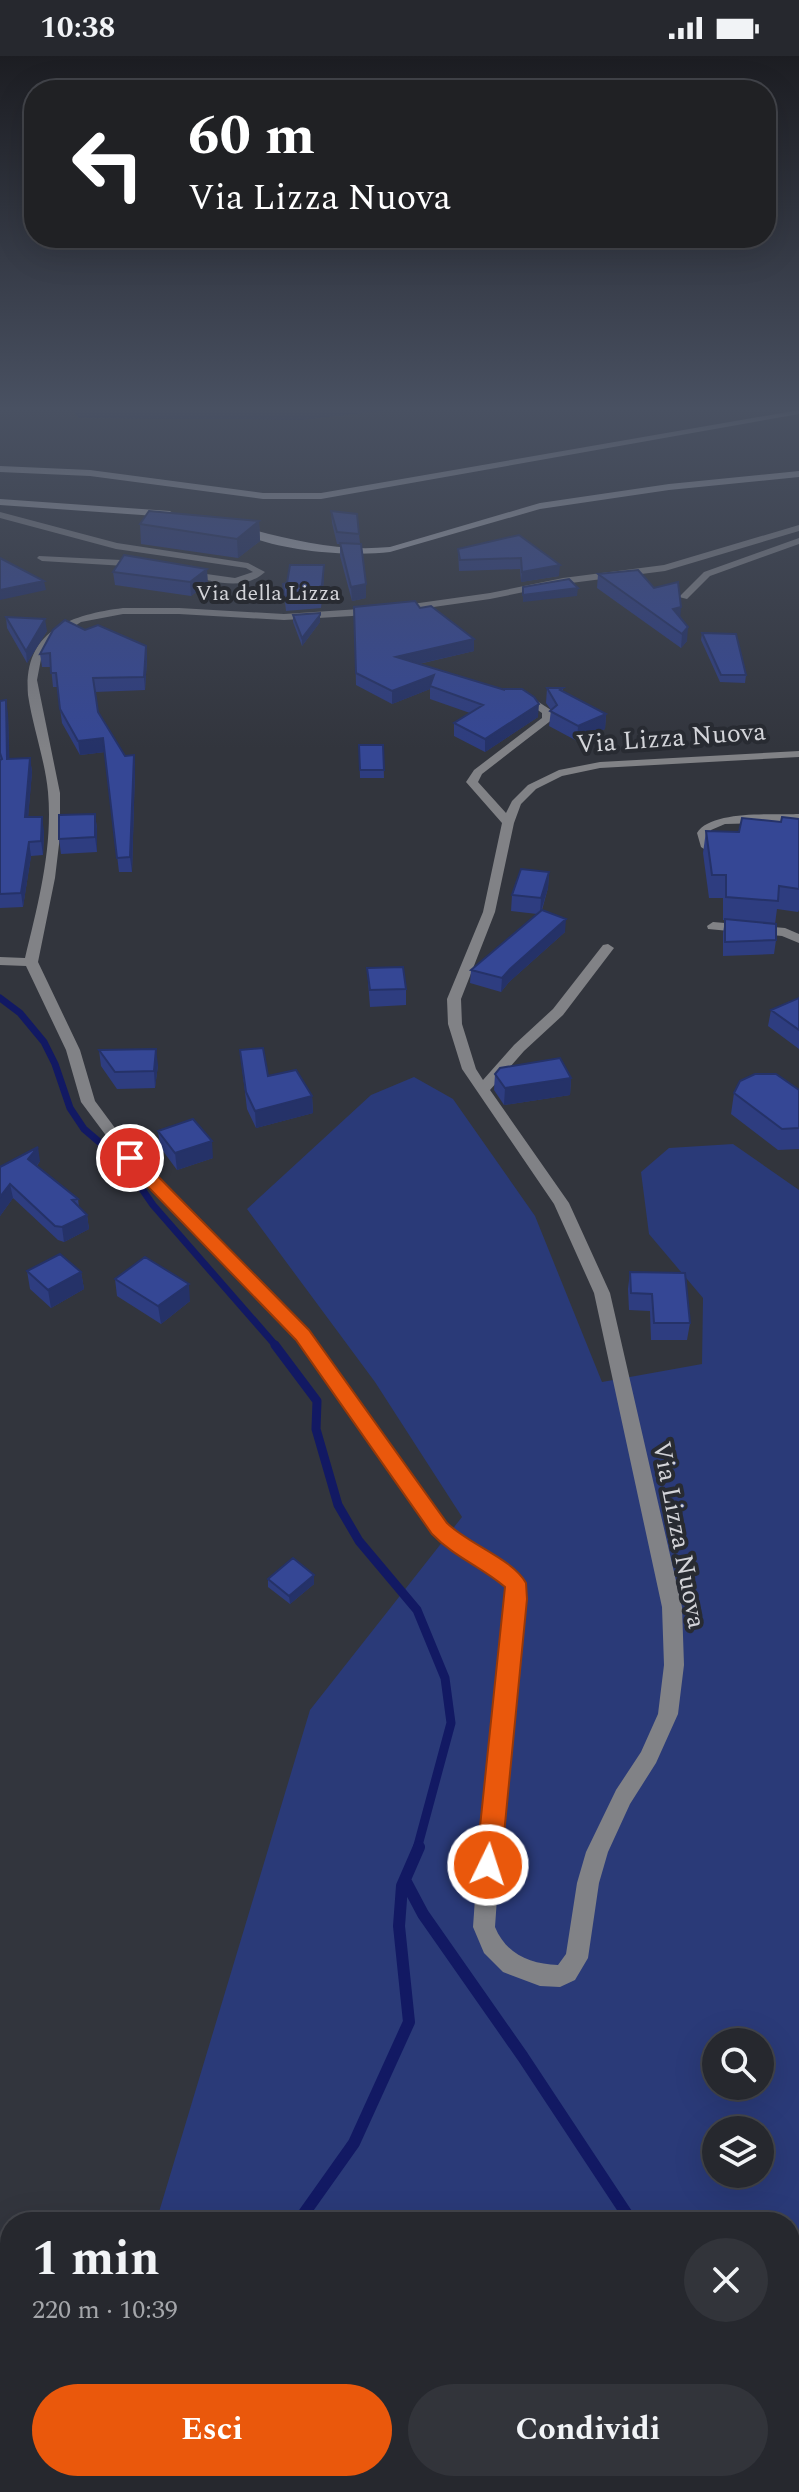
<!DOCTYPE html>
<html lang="it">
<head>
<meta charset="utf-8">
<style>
	body { margin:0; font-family:Spectral,serif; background:#32343a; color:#f1f3f6; height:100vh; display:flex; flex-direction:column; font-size:30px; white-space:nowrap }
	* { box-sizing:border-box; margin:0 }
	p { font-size:26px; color:#a4a6aa }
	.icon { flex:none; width:44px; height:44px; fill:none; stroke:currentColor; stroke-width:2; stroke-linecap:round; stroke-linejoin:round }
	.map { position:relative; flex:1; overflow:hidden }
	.panel { position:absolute; left:0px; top:2156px; width:800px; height:280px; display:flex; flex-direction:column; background:#26282e; border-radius:32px 32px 0 0; box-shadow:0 8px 32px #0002,0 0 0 2px #42444a }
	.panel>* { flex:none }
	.guide { position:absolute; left:24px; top:24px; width:752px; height:168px; border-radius:32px; box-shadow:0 8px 32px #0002,0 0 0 2px #42444a; background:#202124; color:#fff; overflow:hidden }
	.controls { position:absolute; left:702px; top:1972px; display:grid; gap:16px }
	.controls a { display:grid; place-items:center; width:72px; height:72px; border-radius:50%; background:#26282e; box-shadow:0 8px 32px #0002,0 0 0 2px #42444a; font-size:40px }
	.pin { position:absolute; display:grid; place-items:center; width:68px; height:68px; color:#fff; margin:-34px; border:4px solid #fff; border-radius:50%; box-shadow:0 2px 8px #0007 }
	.me { position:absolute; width:88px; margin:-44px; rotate:4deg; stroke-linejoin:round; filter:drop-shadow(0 0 6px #0008) }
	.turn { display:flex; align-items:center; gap:28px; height:168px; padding:0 32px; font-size:36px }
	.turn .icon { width:104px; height:104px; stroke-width:2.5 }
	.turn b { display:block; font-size:56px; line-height:68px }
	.round { display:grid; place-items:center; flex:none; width:84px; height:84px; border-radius:42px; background:#32343a }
	.head { display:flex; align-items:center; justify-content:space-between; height:136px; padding:0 32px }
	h1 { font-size:48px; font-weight:700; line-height:60px }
	.button { display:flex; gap:16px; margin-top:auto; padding:16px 32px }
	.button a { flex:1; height:92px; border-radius:48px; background:#ea580c; color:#fff; font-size:32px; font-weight:700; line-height:92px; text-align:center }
	.button a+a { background:#32343a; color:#f1f3f6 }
	.status { display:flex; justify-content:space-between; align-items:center; height:56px; padding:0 40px; background:#26282e; direction:ltr }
	.status svg { height:22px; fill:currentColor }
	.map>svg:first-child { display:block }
	.green { fill:#2a3a78; fill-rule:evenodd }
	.water { fill:#121963 }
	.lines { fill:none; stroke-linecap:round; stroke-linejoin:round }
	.stream-far2 { stroke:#121963; stroke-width:7 }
	.stream-far1 { stroke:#121963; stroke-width:9 }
	.stream { stroke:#121963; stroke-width:12 }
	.street { fill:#818286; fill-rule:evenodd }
	.secondary { fill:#acaeb4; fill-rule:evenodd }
	.wall { fill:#2e3d80 }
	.shaded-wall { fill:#253268 }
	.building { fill:#354795; stroke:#253268; stroke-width:2 }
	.route { fill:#ea580c; stroke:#983908; stroke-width:2 }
	.labels { text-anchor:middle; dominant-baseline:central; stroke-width:8; stroke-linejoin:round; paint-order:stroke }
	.far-street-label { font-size:22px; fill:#d3d4d9; stroke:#282b32 }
	.street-label { font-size:26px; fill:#d3d4d9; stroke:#282b32 }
</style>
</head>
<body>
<div class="status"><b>10:38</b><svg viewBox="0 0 49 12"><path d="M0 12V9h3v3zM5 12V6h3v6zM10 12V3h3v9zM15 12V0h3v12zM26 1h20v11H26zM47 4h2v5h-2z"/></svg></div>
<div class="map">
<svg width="799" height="2436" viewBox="0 0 799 2436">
	<rect width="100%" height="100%" fill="#32353d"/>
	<path class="green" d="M414,1021L453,1043L535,1160L602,1326L702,1308L703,1242L649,1178L641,1116L669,1092L733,1088L799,1134V2436H80L81,2426H790V2166H156L310,1654L462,1461L375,1326L247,1153L371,1039ZM716,1986H760V2030H716ZM716,2074H760V2118H716Z"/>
	<path class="water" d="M70,351H414L303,364L79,362Z"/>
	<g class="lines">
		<path class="stream-far2" d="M0,942L20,957L44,986L55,1008L70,1052L84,1073L124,1107L153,1149L277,1291"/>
		<path class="stream-far1" d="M275,1289L317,1345L316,1373L338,1449L359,1485L417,1554L445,1622L451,1667L417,1793"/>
		<path class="stream" d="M405,1824L423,1858L523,2001L632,2166
			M298,2166L354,2087L409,1966L399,1870L402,1830L419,1791
			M184,2426V2436"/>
		<path class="street" d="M0,456L117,487L248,507L265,516C243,536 214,525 188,520L183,517L185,515L235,522L253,516L246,512L116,493L0,462Z
			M799,469V475L665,515L563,528L490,543L398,556L393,553L398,550L490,537L563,522L664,509Z
			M799,482V488L710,520L687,543L679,541L704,516Z
			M39,500L142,505L147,508L142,511L42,505L37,502Z
			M123,552H179L284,558L375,552L380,555L352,560L284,564L179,558H123L81,566L53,584L41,603L37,624L60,737V780L55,822L38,906L80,994L95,1045L135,1099L309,1275L445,1468L514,1514L524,1527L526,1543L501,1785L495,1871C506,1898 530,1908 558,1909L566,1898L577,1827L586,1796L616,1734L641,1696L658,1658L664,1609L662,1551L594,1237L554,1148L462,1013L448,968L447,943L483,856L502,767L466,726L474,714L542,662V657L516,639L515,637L520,634L551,654L553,663L482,718L478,726L506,757L512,745L528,729L559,714L600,706L799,695V701L600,712L562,720L536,733L521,748L514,767L495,856L461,943L462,968L476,1013L483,1024L514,989L553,953L603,889L608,888L614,892L563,959L524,995L490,1034L569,1147L610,1237L682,1551L684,1609L678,1658L656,1707L630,1748L608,1796L599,1827L588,1902L575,1924L560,1931L540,1930L503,1916L484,1897L473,1871L479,1785L506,1543V1530L492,1517L433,1478L297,1283L125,1105L81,1046L66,994L26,910L0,909V901L25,902C38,848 53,792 48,736C45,704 33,672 28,639C23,575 69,559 123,552Z
			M799,758V766L725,768L711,774L713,791L707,795L701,791L697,777C711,754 773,759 799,758Z
			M713,866L785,872L799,878V887L782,880L708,873L707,870Z"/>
		<path class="secondary" d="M799,354V358L321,443H263L90,420L0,416V410L90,414L263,437H321Z
			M799,415V421L669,434L540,453L390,496C348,501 271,495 234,473L239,470C290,484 337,496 390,491L540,447L669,428Z
			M0,443L170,455L174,458L170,461L0,449Z"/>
	</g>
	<path class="wall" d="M331,455L359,478L366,542L352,545L340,500V488H337L332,467Z
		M259,465L260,485L238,502L141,488L140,468Z
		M519,479L559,520L521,526L520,513L459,515L458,493Z
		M113,516L208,527L191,540L115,529Z
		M598,518L680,562L687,585L681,592L597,532Z
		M324,522L321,552L286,555L283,528Z
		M354,551L420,552L474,595L419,608L538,661L485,696L454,680V667L470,657L430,643V633L392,648L356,629Z
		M320,557V566L302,590L293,566V559Z
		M6,561L47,575L27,607L7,572Z
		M85,574L146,590L147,603L145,634L95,636L98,656L125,700L134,699L135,713L132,816H119L105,696L80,699L62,667L57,631H53L51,611H42L40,598Z
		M702,577L746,619L745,627L720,626L701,584Z
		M547,632H563V636L606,658L605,673L577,685L549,670L551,654L546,647Z
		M0,645L8,658L9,703L30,702L32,716L28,761L44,775L43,799L31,800L23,851L0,852Z
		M359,689H383L384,722H360Z
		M95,758L97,773V796L61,798L59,783Z
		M799,763V854L798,856L777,853L775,868L776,884L774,898L723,900V877L725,864H723V842H709L703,797L706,775L739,776L781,766Z
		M549,816L548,832L542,854L565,876L509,926L501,936L470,927L471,914L537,858L511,855L512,839Z
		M367,912L406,933V949L370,951Z
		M799,942V993L768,970L771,954Z
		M99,994L158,1009L155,1032L117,1033L101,1010Z
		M240,994L268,1020L312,1040L313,1057L256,1072L247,1053Z
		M495,1018L571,1022L570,1039L504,1049L494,1034Z
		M799,1034V1093L778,1094L731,1058L734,1037Z
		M158,1075L213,1102L177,1114L160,1091Z
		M40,1105L37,1110L78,1143L79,1151L87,1159L89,1173L64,1186L58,1184L13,1142L0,1160V1111Z
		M27,1215L81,1216L84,1233L51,1252L30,1233Z
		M630,1216L690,1267L687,1284H651L650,1255L629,1254L628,1233Z
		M115,1223L190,1245L161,1268L117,1240Z
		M268,1523L314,1528L290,1548L268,1531Z"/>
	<path class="shaded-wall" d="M259,465L260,485L238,502L237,483Z
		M324,509V522L321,552V538Z
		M560,509L559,520L521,526L522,516Z
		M207,513L208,527L191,540L190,526Z
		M44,525L46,534L0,544V534Z
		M366,528V542L352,545L351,531Z
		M578,532L577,540L523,546V539Z
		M681,551L680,565L673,553Z
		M320,559V566L302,590V582Z
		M45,563L47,575L27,607L26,595Z
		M688,571L687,585L681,592L682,578Z
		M474,583V595L396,613V601Z
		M146,590L147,603L145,634L144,621Z
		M434,619L430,633L392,648V635Z
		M6,644L8,658L10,717L7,703Z
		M539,648L538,661L485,696V683Z
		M606,658L605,673L577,685L578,670Z
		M103,682L105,696L80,699L78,685Z
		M134,699L135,713L132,816L130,801Z
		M30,702L32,716L27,776L25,761Z
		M95,758L97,773V796L95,781Z
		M42,761L44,775L43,799L41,785Z
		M29,786L31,800L23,851L21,837Z
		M549,816L548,832L540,858L541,842Z
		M566,863L565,876L509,926L501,936L502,922L510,913Z
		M156,993L158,1009L155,1032L154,1015Z
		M571,1022L570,1039L504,1049L505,1032Z
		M312,1040L313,1057L256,1072L255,1055Z
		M212,1085L213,1102L177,1114L175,1097Z
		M38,1091L40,1105L31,1118L28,1103Z
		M10,1128L13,1142L0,1160V1141Z
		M87,1159L89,1173L64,1186L62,1171Z
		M81,1216L84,1233L51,1252L48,1234Z
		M189,1228L190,1245L161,1268L158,1250Z
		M314,1519V1528L290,1548L289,1540Z"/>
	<path class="building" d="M149,455L259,465L237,483L140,468Z
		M331,455L357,458L359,478L337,476Z
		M519,479L560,509L522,516L521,502L460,504L458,493Z
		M340,487L361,488L366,528L351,531Z
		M124,499L207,513L190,526L113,516Z
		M0,502L44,525L0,534Z
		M290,509H324L321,538L285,541L283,528L287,527Z
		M638,514L654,532L678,526L681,551L673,553L688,571L682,578L598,518Z
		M569,523L578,532L523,539V531Z
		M415,545L420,552L431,550L474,583L396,601L505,634L503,633H522L534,641L539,648L485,683L454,667L483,649L430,630L434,619L392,635L356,617L354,551Z
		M320,557V559L302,582L293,559Z
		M6,561L45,563L26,595Z
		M65,564L85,574L98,569L146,590L144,621L93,622L98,656L125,700L134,699L130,801L117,802L103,682L78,685L60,653L56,617H51L50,597L40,598L53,574Z
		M702,577L736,578L746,619H721Z
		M547,632H563L560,634L606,658L578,670L550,655L557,649Z
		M6,644L7,703L30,702L25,761H42L41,785L29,786L21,837L0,838V704L2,703L0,697V645Z
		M359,689H383L384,714H360Z
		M95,758V781L59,783V759Z
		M782,761L799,763V833L779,830L778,845L726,841V819H712L706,775L739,776L742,762L781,766Z
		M521,813L549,816L541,842L512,839Z
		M542,854L566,863L510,913L502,922L471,914Z
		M725,863L776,868V884L725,886Z
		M403,911L406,933L370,934L367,912Z
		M799,942V974L771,954Z
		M263,992L268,1020L296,1014L312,1040L255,1055L246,1036L240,994Z
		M156,993L154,1015L115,1016L99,994Z
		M560,1002L571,1022L505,1032L495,1018L500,1012Z
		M755,1018H776L799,1034V1072L782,1073L734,1037L740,1025Z
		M193,1063L212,1085L175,1097L158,1075Z
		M38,1091L28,1103L78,1143L72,1144L87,1159L62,1171L55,1170L10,1128L0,1141V1111Z
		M60,1198L81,1216L48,1234L27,1215Z
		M145,1201L189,1228L158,1250L115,1223Z
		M630,1216L685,1217L690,1267H654L652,1238L631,1237Z
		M293,1502L314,1519L289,1540L268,1523Z"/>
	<linearGradient id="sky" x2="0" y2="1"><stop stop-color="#1c1d22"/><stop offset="0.51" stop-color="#495162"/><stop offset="1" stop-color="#495162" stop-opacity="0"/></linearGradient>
	<rect width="799" height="692" fill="url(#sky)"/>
	<path class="route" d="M130,1097L136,1098L309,1274L447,1467C468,1488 513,1503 526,1527L527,1543L501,1809L497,1817L488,1820L480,1817L476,1809L505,1531C481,1511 453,1500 432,1478L296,1284L124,1106L122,1102Z"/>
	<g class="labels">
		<g class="far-street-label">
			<text x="268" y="537">Via della Lizza</text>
		</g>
		<g class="street-label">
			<text transform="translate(671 682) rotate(-4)">Via Lizza Nuova</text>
			<text transform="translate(679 1479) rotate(79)">Via Lizza Nuova</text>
		</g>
	</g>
</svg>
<div class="controls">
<a><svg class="icon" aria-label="search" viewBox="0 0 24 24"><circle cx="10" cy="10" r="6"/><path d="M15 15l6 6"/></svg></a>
<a><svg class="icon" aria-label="layers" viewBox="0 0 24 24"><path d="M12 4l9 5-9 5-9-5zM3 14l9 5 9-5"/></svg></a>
</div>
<div class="pin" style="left:130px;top:1102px;background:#d93025"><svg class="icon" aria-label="arrive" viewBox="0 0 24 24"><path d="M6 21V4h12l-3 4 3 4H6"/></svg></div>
<svg class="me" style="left:488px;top:1809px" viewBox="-20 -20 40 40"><circle r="17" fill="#ea580c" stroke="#fff" stroke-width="3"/><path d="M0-11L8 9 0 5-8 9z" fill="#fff"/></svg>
<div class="guide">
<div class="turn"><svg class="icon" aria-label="left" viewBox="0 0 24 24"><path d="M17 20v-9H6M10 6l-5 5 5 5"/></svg><div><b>60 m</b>Via Lizza Nuova</div></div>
</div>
<section class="panel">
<div class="head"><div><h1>1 min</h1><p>220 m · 10:39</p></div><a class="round"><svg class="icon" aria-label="close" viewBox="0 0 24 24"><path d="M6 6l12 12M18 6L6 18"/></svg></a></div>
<div class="button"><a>Esci</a><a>Condividi</a></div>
</section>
</div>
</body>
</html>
